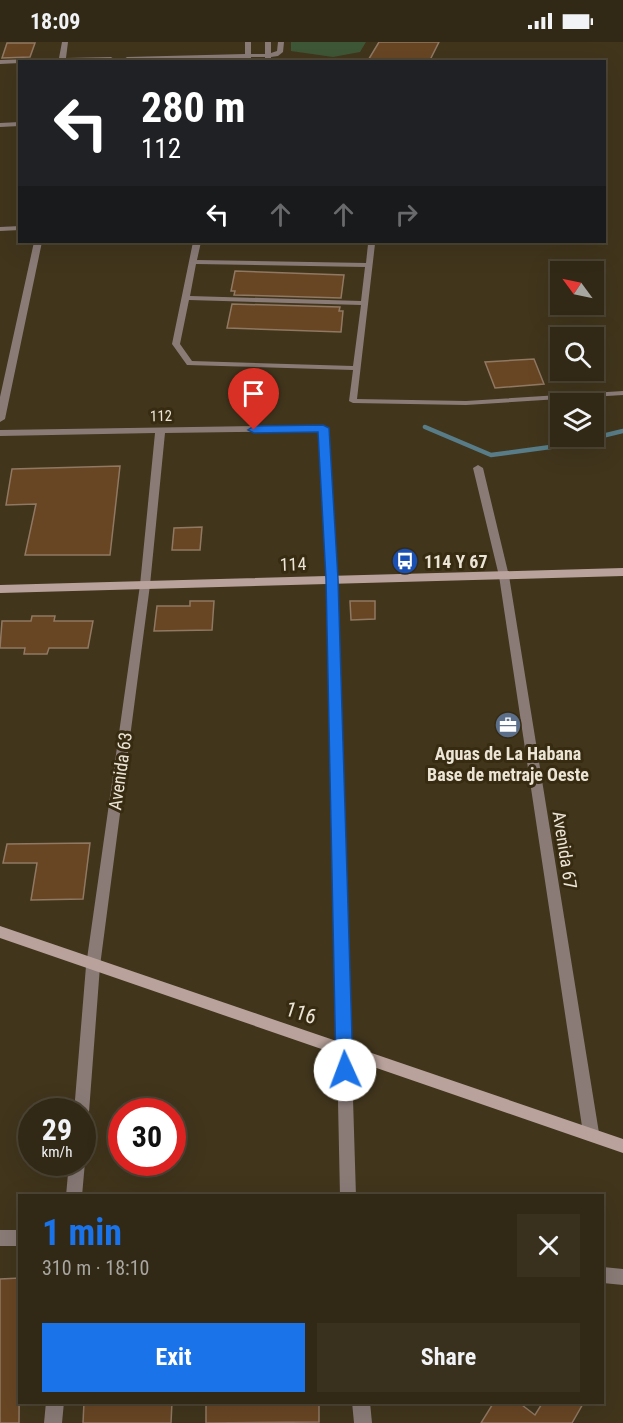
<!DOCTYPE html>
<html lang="en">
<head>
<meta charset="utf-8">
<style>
	body { margin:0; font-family:"Roboto Condensed",sans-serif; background:#39301e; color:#f1f3f6; height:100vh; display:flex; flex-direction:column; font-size:22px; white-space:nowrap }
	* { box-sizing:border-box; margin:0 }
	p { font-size:20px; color:#a8a6a0 }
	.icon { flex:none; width:33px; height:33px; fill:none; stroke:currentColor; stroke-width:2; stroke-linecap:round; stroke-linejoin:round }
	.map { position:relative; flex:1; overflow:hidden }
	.panel { position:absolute; left:18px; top:1152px; width:586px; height:210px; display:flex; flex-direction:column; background:#312815; border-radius:0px; box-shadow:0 6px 24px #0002,0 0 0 2px #4c4434 }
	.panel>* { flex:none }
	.hud { position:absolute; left:18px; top:18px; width:588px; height:183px; border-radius:0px; box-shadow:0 6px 24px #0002,0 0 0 2px #4c4434; background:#202124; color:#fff; overflow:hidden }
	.needle { width:39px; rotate:303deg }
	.tools { position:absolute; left:550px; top:219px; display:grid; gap:12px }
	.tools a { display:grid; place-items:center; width:54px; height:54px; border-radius:0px; background:#312815; box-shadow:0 6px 24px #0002,0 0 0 2px #4c4434; font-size:30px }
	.speed { position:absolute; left:18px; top:1056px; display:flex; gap:12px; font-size:30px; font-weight:700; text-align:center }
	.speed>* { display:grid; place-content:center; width:78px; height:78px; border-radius:50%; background:#312815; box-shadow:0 6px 24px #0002,0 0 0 2px #4c4434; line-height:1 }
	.speed small { font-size:15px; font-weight:400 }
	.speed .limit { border:9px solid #d22; background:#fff; color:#111 }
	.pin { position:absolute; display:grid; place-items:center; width:51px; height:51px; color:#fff; margin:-62px -26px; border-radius:50% 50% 50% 0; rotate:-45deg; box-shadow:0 0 6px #0007 }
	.pin .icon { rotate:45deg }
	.me { position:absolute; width:66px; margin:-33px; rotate:358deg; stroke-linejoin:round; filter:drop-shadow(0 0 4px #0008) }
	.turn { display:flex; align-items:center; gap:21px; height:126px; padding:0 24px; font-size:27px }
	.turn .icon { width:78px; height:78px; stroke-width:2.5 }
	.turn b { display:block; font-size:42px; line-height:51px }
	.lanes { display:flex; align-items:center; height:57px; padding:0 24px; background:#0003; justify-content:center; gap:30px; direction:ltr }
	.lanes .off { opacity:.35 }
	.round { display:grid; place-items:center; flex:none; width:63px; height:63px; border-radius:0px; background:#39301e }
	.summary { display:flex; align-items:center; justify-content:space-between; height:102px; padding:0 24px }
	h1 { font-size:36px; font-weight:700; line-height:45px; color:#1a73e8 }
	.action { display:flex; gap:12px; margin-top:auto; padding:12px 24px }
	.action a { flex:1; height:69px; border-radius:0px; background:#1a73e8; color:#fff; font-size:24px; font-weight:700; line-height:69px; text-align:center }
	.action a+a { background:#39301e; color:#f1f3f6 }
	.status { display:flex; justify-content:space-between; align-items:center; height:42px; padding:0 30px; background:#312815; direction:ltr }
	.status svg { height:16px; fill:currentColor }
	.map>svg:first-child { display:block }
	.green { fill:#3e5736 }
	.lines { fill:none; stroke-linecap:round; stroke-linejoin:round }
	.stream { stroke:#587d88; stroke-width:4.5 }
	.building { fill:#684624; stroke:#907863; stroke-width:1.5 }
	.lane { fill:#8a7b77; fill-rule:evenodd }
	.street { fill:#8a7b77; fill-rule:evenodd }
	.secondary { fill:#b9a29b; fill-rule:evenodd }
	.route { fill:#1a73e8; stroke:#114b97; stroke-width:1.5 }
	.labels { text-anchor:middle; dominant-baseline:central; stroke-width:6; stroke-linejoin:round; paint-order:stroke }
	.far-street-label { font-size:15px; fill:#ece5d6; stroke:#372b12 }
	.poi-label { font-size:18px; font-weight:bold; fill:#ece5d6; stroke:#372b12; text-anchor:start }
	.street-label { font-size:18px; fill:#ece5d6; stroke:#372b12 }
	.near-street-label { font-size:21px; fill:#ece5d6; stroke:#372b12 }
</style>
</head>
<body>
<div class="status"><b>18:09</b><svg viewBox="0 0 49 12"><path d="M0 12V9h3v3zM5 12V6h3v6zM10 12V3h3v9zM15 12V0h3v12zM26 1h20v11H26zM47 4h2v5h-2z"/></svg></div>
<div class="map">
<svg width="623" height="1381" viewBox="0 0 623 1381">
	<rect width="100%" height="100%" fill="#41351c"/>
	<path class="green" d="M291,0H366L360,10L333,15L291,9Z"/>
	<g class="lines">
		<path class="stream" d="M425,385L491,413L565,403L623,389"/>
	</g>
	<path class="building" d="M379,0H439L429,20H367Z
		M7,1H35L30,15L2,16Z
		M235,229L344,233L341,256L234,253L235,249H231Z
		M232,262L340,265L339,269H343L341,290L227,286Z
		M534,317L544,342L495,346L485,320Z
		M120,424L110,513H25L36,462L6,463L12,427Z
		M202,485L200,508H172L174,486Z
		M190,559H214L212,588L154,589L157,564H190Z
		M350,559H375V577L351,578Z
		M32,574H55L54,579H93L88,606H49L47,612H24L25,606H0L2,579H31Z
		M90,801L83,857L31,858L37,821H3L7,802Z
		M20,1236L19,1381H0V1237Z
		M84,1360H172L171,1381H83Z
		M206,1360H319V1380L206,1381Z
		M494,1360H518L535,1373L543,1360H584L572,1381H481Z"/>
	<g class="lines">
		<path class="lane" d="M245,0H251V12H265V0H271V11L277,9L278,0H284L283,10L278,14L271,15V20H265V15H251V20H245V16L127,19L124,17L127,15L245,12Z
			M193,200H201L197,218L366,221L368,202H358L355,200H411L408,202H375L357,357L466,359L623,349V353L466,363L353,361L349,359L353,328L187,323L172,302ZM196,222L365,225L361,259L190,254ZM189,258L361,263L353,324L192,319L180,302Z"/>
		<path class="street" d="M62,0H68L66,16L111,15L114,17L111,19L20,20V21L0,22V18L59,16Z
			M20,80V84L0,85V81Z
			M20,184V188L0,189V185Z
			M34,200H42L5,377L0,380V355Z
			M323,383L328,386L337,537L356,1154H340L327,537L318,389L165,391L150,543L100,924L89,1070L86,1075L82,1076V1070H74L86,924L140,543L155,391L0,394V388Z
			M478,423L483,426L509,534L599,1091L596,1096L591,1098L586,1096L583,1091L499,534L473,426Z
			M82,1115L85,1120L82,1154H66L69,1120H82Z
			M0,1188H20V1204H0Z
			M603,1225L623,1227V1243L603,1241Z
			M46,1360H64L62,1381H44Z
			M352,1360H370L372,1381H354Z"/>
		<path class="secondary" d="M623,526V534L0,551V543Z
			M0,884L623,1097V1111L0,896Z"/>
	</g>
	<path class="route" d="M323,383L329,386L338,537L353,1028L351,1033L345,1036L339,1033L336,1028L326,537L318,390L254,391L248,388L254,384Z"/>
	<defs>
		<symbol id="bus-disc" viewBox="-11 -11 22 22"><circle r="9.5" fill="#1a4fb4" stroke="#372b12"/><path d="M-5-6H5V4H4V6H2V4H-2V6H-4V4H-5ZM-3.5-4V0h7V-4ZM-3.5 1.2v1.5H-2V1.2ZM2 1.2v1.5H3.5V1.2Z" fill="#fff"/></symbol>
		<symbol id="office-disc" viewBox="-11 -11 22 22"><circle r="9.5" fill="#5c6f8a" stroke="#372b12"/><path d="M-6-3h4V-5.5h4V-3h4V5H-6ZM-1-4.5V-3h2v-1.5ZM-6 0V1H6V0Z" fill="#fff"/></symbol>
	</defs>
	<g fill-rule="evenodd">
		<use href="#bus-disc" x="390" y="504" width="30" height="30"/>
		<use href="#office-disc" x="493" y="668" width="30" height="30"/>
	</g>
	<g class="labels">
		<g class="far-street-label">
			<text transform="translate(161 374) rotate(-1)">112</text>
		</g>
		<g class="poi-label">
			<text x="424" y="519">114 Y 67</text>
			<text x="508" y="711" text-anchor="middle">Aguas de La Habana<tspan x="508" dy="21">Base de metraje Oeste</tspan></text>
		</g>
		<g class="street-label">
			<text transform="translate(293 522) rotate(-2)">114</text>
			<text transform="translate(120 729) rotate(-82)">Avenida 63</text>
			<text transform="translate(565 808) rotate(81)">Avenida 67</text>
		</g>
		<g class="near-street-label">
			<text transform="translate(301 971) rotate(18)">116</text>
		</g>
	</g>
</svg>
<div class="tools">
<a><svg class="needle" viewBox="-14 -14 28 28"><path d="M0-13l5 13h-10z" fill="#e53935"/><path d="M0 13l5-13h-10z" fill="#a8a6a0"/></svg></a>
<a><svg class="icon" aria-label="search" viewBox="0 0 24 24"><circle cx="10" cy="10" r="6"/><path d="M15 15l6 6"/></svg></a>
<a><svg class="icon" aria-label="layers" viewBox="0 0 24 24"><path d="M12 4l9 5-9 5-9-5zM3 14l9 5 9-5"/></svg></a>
</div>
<div class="speed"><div>29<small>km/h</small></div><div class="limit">30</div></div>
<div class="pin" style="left:254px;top:388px;background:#d93025"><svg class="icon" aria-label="arrive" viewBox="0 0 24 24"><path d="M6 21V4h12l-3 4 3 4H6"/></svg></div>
<svg class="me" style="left:345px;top:1028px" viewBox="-20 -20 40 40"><circle r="19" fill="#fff"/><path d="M0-13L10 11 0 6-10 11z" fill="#1a73e8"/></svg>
<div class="hud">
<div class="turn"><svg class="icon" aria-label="left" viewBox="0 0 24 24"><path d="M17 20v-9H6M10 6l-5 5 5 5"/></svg><div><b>280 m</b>112</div></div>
<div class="lanes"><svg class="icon" aria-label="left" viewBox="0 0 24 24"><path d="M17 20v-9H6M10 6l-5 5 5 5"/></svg><svg class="icon off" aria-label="ahead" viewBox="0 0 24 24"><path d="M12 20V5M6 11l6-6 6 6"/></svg><svg class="icon off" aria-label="ahead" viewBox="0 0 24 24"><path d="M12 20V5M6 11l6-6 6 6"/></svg><svg class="icon off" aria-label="right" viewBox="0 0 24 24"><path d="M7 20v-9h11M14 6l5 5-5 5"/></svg></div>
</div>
<section class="panel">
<div class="summary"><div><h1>1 min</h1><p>310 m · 18:10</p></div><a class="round"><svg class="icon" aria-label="close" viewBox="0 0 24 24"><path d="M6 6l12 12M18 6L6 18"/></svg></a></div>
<div class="action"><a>Exit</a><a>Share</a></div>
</section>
</div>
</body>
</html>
